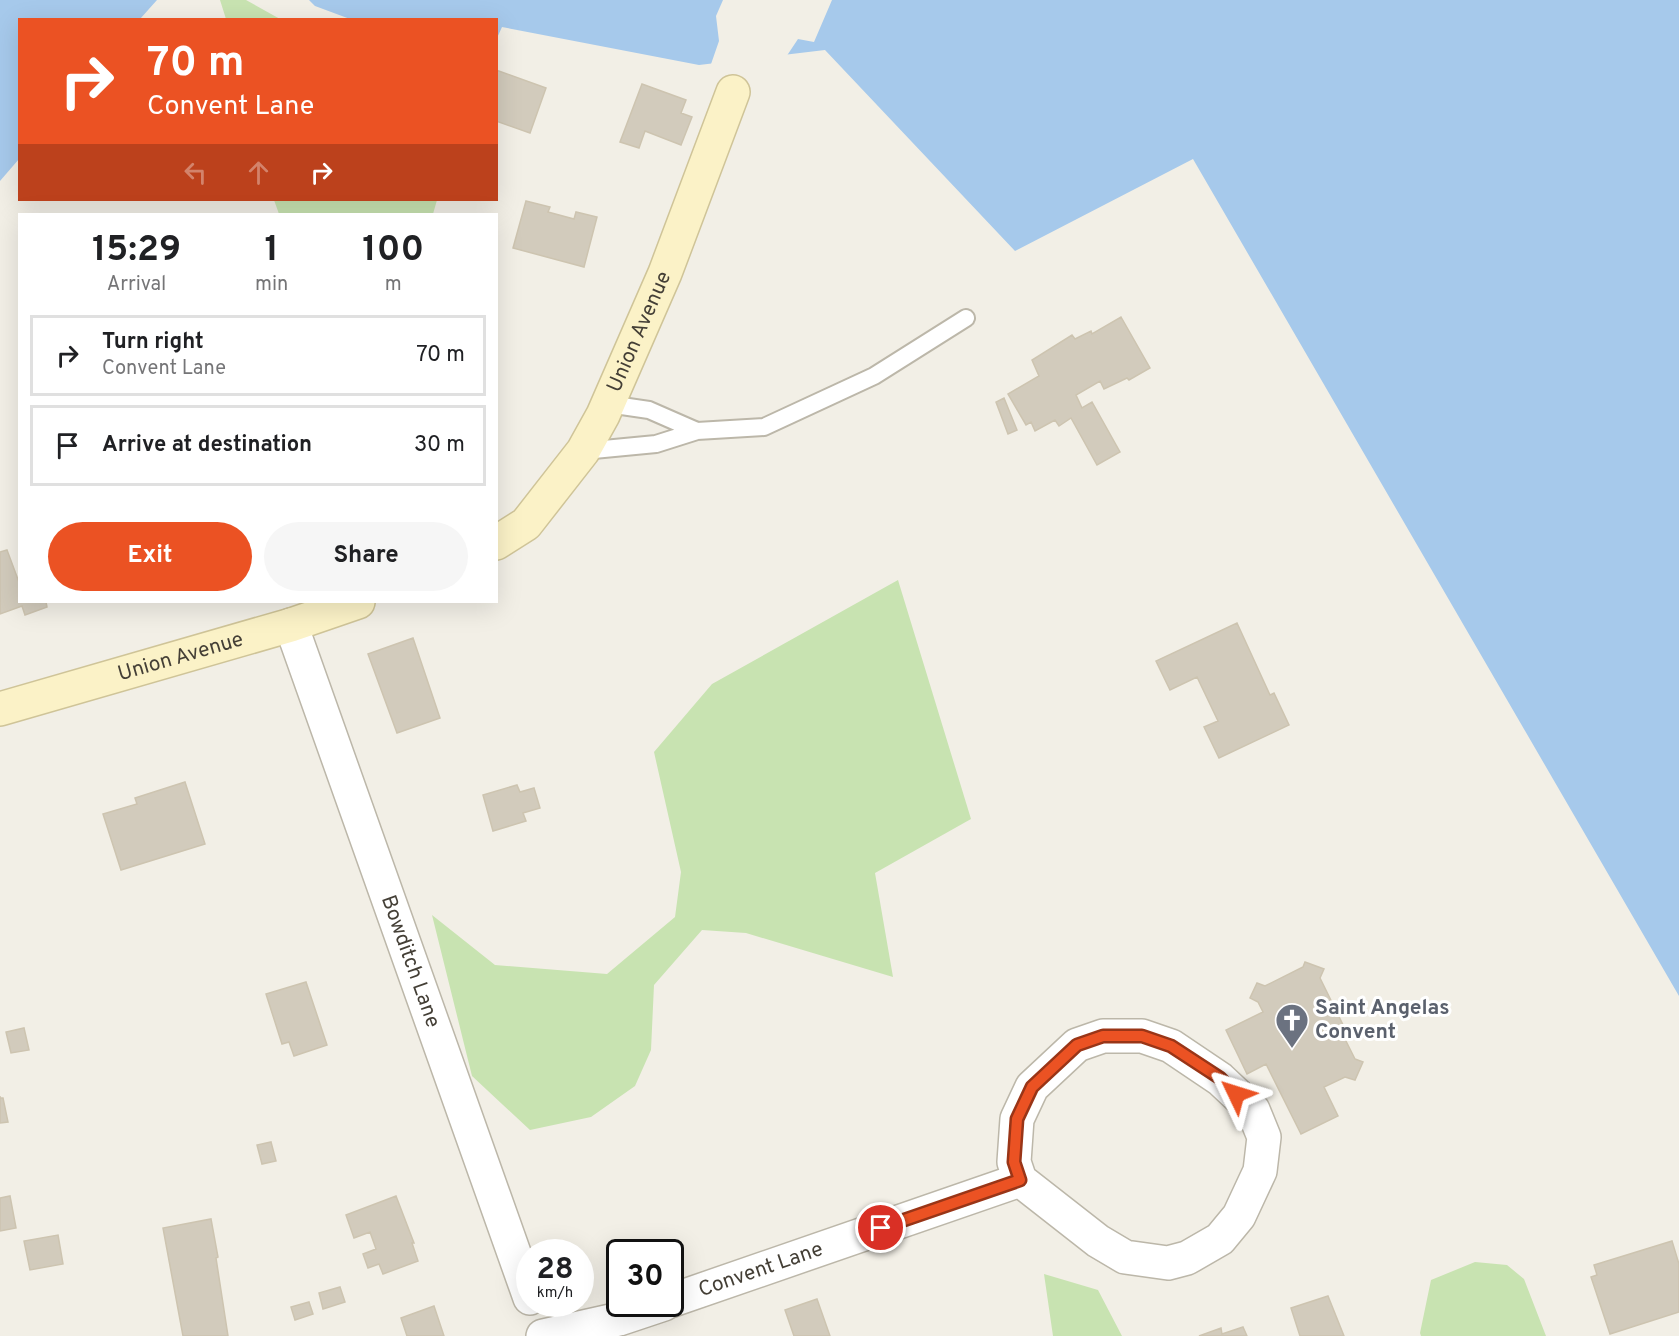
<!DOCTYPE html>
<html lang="en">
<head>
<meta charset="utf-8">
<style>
	body { margin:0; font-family:Overpass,sans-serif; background:#f6f6f6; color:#202124; height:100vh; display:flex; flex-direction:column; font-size:22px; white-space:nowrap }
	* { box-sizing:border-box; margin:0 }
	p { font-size:20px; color:#757577 }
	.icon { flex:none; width:33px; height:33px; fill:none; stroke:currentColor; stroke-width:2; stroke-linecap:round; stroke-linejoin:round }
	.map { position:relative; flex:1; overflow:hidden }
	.side { position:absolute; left:18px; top:213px; width:480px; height:390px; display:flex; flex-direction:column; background:#fff; border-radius:0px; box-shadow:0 6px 24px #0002 }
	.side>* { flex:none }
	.guide { position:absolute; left:18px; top:18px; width:480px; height:183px; border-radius:0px; box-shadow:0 6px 24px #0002; background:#eb5223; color:#fff; overflow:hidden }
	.speed { position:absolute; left:516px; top:1239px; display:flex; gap:12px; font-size:30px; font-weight:700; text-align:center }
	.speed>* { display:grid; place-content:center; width:78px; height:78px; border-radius:50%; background:#fff; box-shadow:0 6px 24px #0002; line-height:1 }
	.speed small { font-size:15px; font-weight:400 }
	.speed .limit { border:3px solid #111; border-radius:9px; background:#fff; color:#111 }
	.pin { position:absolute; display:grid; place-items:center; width:51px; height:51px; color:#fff; margin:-26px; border:3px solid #fff; border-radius:50%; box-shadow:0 2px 6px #0007 }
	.me { position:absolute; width:66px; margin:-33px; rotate:311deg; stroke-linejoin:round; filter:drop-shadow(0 0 4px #0008) }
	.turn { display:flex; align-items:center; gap:21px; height:126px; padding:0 30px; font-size:27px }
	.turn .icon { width:78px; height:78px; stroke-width:2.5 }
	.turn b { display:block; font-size:42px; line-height:51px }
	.lanes { display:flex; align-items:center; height:57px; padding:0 30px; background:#0003; justify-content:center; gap:30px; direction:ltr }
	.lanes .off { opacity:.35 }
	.eta { display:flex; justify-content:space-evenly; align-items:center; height:102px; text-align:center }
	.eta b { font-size:36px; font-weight:700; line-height:42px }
	.cta { display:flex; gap:12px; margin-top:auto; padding:12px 30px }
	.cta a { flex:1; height:69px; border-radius:36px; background:#eb5223; color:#fff; font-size:24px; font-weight:700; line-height:69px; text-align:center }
	.cta a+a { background:#f6f6f6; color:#202124 }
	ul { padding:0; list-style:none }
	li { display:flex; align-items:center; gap:18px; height:81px; margin:0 12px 9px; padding:0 18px; border:3px solid #e0e0e0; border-radius:0px }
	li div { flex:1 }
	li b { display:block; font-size:22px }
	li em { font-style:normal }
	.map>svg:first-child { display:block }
	.green { fill:#c8e3b1 }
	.water { fill:#a6c9eb }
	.pier { fill:#f2efe6 }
	.building { fill:#d2cbbc; stroke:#cdc4b0; stroke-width:1.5 }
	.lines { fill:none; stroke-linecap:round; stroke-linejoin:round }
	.lane-casing { stroke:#bcb7a9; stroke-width:20 }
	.street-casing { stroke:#bcb7a9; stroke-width:36 }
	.secondary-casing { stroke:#cfc498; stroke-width:36 }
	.lane { stroke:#fff; stroke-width:16 }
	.street { stroke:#fff; stroke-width:33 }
	.secondary { stroke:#fbf2c7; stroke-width:33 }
	.route-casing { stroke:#993517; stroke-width:15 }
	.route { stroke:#eb5223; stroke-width:10 }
	.labels { text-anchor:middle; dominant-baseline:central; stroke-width:6; stroke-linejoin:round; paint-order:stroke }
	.street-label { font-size:21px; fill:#443f36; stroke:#fff }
	.worship-label { font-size:21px; font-weight:bold; fill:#5b616d; stroke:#fff; text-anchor:start }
</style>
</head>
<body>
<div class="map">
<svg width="1679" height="1336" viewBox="0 0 1679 1336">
	<rect width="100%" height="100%" fill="#f2efe6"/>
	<path class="green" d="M220,0H246L280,19H226Z
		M274,200H437L433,214H279Z
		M898,580L971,819L875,873L893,977L746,933L702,930L654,985L651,1050L635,1086L591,1117L530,1130L472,1076L432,915L495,965L607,974L675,917L681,872L654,752L712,684Z
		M1475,1262L1507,1265L1524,1279L1546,1336H1421L1420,1333L1431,1280Z
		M1044,1274L1098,1290L1122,1336H1053Z"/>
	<path class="water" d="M0,0H157L140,19L20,20L19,159L0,181Z
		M309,0H1679V996L1193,159L1015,251L825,50L699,65L502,27L497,38L496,20L350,19L315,6Z"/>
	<path class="pier" d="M723,0H832L814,42L798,39L786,57L710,67L719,41L716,16Z"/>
	<path class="building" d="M496,70L546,88L530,133L496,121Z
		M642,84L686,100L681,113L692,117L681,145L645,131L639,148L620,142Z
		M526,201L550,207L548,212L574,219L576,212L597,217L584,267L513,248Z
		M1121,317L1150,368L1129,380L1127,378L1104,389L1100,381L1076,395L1082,408L1092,402L1120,452L1097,465L1071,418L1059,426L1055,420L1035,431L1031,422L1026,425L1008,394L1039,376L1032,360L1072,335L1075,339L1091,331L1092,334Z
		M1004,398L1017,430L1008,434L996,402Z
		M7,550L20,585V602H46L47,607L25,615L22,606L0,614V552Z
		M1237,623L1270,695L1274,693L1289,725L1219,758L1204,727L1218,721L1197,677L1170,690L1156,661Z
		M413,638L440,718L397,733L368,654Z
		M185,782L205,844L121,870L103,814L137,804L135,798Z
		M517,785L520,792L534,788L540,808L523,813L526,821L493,831L483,795Z
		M1305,962L1324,969L1320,978L1349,1037L1345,1039L1355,1059L1363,1062L1355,1080L1345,1077L1324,1087L1338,1116L1301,1134L1266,1064L1247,1074L1226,1030L1263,1012L1258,1002L1250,998L1257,983L1265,986L1303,967Z
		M306,982L327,1045L294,1056L289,1042L282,1044L266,994Z
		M24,1028L29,1050L11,1053L6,1032Z
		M0,1096V1098H3L8,1122L0,1123Z
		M271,1142L276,1161L262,1164L257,1145Z
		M10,1196L16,1228L0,1231V1198Z
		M396,1196L414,1243H412L418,1261L383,1274L379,1264L368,1268L363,1254L376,1249L370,1232L354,1238L346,1215Z
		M211,1219L218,1257L216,1258L228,1336H183L163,1228Z
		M58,1235L63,1264L30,1270L24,1241Z
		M1672,1241L1679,1264V1312L1610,1334L1591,1277L1597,1275L1594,1265Z
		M340,1287L345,1302L323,1309L319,1293Z
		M1328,1296L1344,1336H1300L1291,1308Z
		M817,1299L830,1336H794L785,1310Z
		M309,1302L313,1314L295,1320L291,1307Z
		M434,1306L444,1336H407L401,1318Z
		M1243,1327L1247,1336H1199L1221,1328L1222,1334Z"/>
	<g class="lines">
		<defs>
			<path id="lane" d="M608,404L649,410L697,431
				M583,451L656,444L697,431L764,427L874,376L966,318"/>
			<g id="street">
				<path id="s1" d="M291,625L530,1298"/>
				<path d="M1103,1036H1142L1171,1046L1220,1079L1253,1110L1264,1137L1260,1171L1239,1216L1220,1239L1187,1258L1168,1263L1125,1257L1098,1241L1020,1180L1014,1162L1017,1119L1032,1087L1077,1045Z"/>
				<path id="s2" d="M670,1301L1020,1180"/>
				<path d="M543,1336L619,1319L664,1304"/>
			</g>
			<g id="secondary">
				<path id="s3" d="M496,543L526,524L583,451L603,415L665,273L733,92"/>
				<path id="s4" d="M0,709L291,625L358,602"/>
			</g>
		</defs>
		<use href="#lane" class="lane-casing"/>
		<use href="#street" class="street-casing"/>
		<use href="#secondary" class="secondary-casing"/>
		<use href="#lane" class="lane"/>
		<use href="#street" class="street"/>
		<use href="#secondary" class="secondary"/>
	</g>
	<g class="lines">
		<defs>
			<path id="route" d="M881,1228L1020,1180L1014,1162L1017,1119L1032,1087L1077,1045L1103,1036H1142L1171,1046L1220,1078L1236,1094"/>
		</defs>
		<use href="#route" class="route-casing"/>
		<use href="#route" class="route"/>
	</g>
	<defs>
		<symbol id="church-pin" viewBox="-11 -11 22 30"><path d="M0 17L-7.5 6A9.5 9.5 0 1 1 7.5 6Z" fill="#6b7280" stroke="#fff"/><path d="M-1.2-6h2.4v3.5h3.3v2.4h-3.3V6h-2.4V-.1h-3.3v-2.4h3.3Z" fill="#fff"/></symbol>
	</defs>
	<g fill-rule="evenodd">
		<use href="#church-pin" x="1273" y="1001" width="38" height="52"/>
	</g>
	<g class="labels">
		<g class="street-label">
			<text stroke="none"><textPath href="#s3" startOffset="260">Union Avenue</textPath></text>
			<text stroke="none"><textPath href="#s4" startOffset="188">Union Avenue</textPath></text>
			<text stroke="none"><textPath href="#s1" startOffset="357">Bowditch Lane</textPath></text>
			<text stroke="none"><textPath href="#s2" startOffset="96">Convent Lane</textPath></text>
		</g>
		<g class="worship-label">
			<text x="1315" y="1008">Saint Angelas<tspan x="1315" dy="24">Convent</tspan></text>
		</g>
	</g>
</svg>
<div class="speed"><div>28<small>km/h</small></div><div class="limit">30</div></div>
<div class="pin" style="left:881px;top:1228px;background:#d93025"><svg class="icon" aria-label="arrive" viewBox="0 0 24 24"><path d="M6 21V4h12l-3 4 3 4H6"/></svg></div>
<svg class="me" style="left:1236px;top:1094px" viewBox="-20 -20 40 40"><path d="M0-17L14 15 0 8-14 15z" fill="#eb5223" stroke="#fff" stroke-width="4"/></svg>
<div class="guide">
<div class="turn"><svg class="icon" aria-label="right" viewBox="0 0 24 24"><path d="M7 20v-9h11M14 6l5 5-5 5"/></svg><div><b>70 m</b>Convent Lane</div></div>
<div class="lanes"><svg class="icon off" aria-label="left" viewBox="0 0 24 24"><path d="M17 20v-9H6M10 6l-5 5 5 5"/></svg><svg class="icon off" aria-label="ahead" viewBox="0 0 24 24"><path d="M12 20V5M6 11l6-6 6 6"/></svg><svg class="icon" aria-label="right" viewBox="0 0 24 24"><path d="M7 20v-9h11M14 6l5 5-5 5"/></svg></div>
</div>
<section class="side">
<div class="eta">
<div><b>15:29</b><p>Arrival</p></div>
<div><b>1</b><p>min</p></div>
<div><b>100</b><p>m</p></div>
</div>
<ul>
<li><svg class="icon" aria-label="right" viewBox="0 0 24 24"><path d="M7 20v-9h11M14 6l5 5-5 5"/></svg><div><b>Turn right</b><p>Convent Lane</p></div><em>70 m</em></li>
<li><svg class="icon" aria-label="arrive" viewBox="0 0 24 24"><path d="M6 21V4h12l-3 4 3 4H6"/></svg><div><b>Arrive at destination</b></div><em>30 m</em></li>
</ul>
<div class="cta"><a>Exit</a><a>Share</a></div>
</section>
</div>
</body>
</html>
